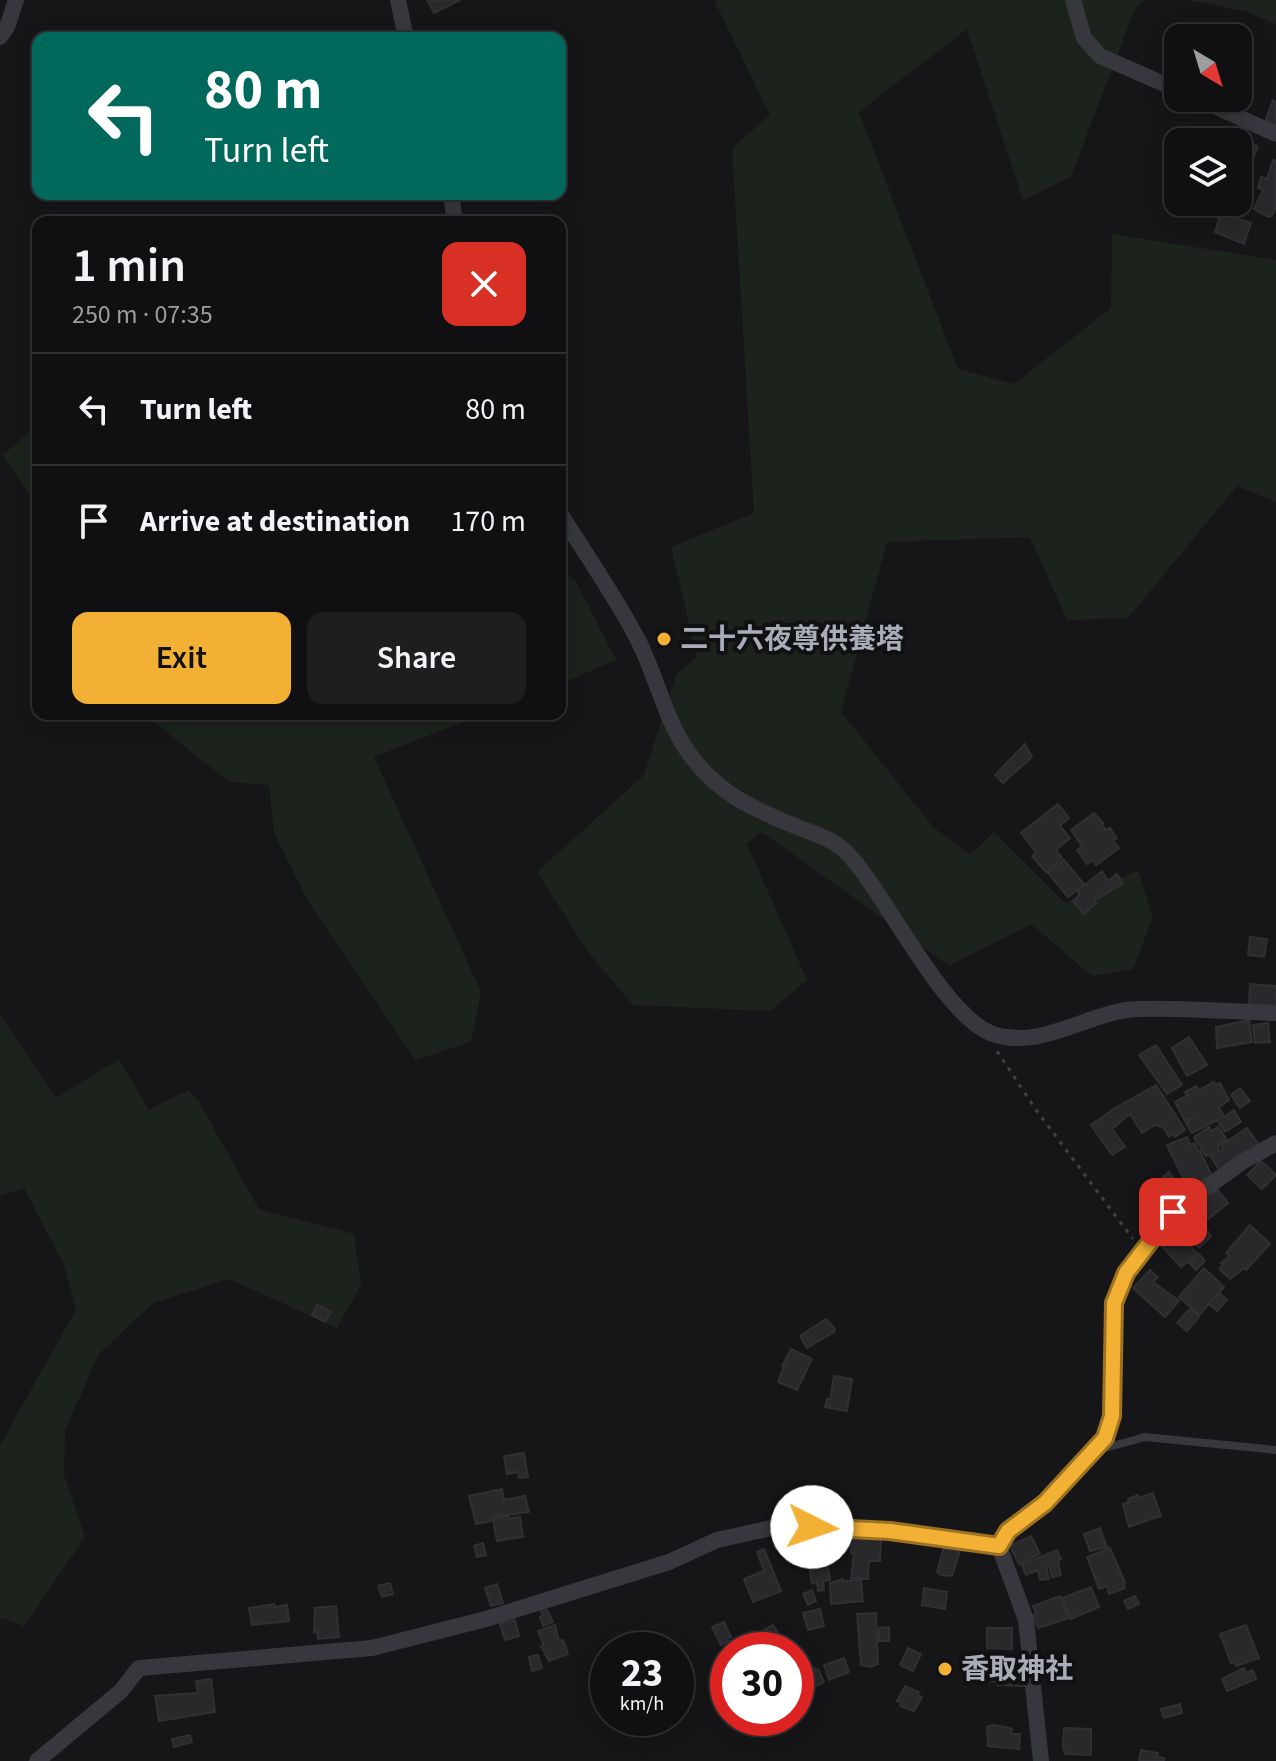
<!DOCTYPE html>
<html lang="en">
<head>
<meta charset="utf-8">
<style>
	body { margin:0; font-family:"Source Sans 3","Noto Sans JP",sans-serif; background:#1e1e20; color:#f1f3f6; height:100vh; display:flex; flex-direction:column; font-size:30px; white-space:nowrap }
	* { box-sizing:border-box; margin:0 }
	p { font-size:26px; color:#9c9d9f }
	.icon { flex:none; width:44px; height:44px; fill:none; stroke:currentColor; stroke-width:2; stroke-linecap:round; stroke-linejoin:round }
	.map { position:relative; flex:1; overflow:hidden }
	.sheet { position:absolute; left:32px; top:216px; width:534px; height:504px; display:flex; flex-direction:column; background:#101012; border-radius:16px; box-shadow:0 4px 20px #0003,0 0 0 2px #303032 }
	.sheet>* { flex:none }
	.guide { position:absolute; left:32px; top:32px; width:534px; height:168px; border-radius:16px; box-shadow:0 4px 20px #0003,0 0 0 2px #303032; background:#00695c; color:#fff; overflow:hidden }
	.needle { width:52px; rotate:142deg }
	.tools { position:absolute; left:1164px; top:24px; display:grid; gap:16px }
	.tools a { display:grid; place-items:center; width:88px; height:88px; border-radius:16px; background:#101012; box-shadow:0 4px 20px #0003,0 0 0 2px #303032; font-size:40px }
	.speed { position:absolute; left:590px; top:1632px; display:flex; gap:16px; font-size:40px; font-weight:700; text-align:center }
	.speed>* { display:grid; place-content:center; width:104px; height:104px; border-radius:50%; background:#101012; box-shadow:0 4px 20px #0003,0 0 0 2px #303032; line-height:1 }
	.speed small { font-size:20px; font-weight:400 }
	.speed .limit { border:12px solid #d22; background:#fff; color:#111 }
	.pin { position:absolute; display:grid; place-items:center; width:68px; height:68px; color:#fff; margin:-34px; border-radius:16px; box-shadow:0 4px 12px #0006 }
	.me { position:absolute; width:88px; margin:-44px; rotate:94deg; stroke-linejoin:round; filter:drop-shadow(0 0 6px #0008) }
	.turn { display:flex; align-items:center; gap:28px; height:168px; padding:0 40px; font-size:36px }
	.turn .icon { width:104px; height:104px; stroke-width:2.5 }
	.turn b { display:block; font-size:56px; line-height:68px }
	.round { display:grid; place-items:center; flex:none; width:84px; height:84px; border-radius:16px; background:#1e1e20 }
	.summary { display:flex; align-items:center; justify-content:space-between; height:136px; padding:0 40px }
	h1 { font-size:48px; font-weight:600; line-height:60px }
	.cta { display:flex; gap:16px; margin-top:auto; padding:16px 40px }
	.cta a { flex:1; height:92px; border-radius:16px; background:#f2b134; color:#111; font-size:32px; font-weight:600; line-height:92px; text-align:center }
	.cta a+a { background:#1e1e20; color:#f1f3f6 }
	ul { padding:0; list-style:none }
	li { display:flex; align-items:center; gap:24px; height:112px; padding:0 40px; border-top:2px solid #303032 }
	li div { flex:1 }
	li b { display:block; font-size:30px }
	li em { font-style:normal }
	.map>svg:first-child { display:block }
	.green { fill:#1c231d }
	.building { fill:#29292c; stroke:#303034; stroke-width:2 }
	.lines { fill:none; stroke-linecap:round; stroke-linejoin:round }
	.path { stroke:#3d3f44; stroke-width:3; stroke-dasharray:4 6; stroke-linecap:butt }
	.lane { stroke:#37383d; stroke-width:8 }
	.street { stroke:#37383d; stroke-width:16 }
	.route-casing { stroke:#9d7322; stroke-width:20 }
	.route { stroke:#f2b134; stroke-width:14 }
	.poi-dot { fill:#f2b134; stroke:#111113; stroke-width:3 }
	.labels { text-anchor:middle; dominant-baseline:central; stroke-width:8; stroke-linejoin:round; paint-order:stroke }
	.poi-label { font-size:28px; font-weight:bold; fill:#a8adb8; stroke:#111113; text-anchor:start }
</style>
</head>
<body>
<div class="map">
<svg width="1276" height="1761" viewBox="0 0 1276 1761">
	<rect width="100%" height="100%" fill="#161618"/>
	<path class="green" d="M718,0H1145L1135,9L1071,176L1023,200L967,29L859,112L958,369L1014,384L1111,308L1112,234L1276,260V502L1237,486L1128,618L1067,620L1030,537L887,542L841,712L934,828L970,855L994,832L1065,903L1138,870L1153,917L1133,969L1092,976L1031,924L949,966L762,832L747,844L807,980L770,1011L633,1005L588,952L537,872L644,775L677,673L697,657L671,547L754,513L732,148L770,115L715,2Z
		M1189,0H1276V25L1249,12Z
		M38,424V508L3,455Z
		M560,572L575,580L616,660L560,684Z
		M144,714H483L374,757L481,992L471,1042L415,1060L307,899L274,833L269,785L229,782Z
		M0,1014L56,1098L119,1059L149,1110L189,1090L199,1102L259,1209L354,1234L361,1285L337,1328L229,1279L153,1303L99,1354L65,1430L64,1475L85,1537L24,1626L2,1618L0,1620V1445L76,1310L64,1265L24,1188L0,1196Z"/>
	<path class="building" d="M427,0H460L434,13Z
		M1273,100L1276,102V126L1265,122Z
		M1234,137L1258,146L1249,170L1238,166V142H1232Z
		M1273,160L1276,161V206L1272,216L1268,217L1254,209L1263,190L1258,188L1261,177L1267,179Z
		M1221,213L1251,223L1244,244L1215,232Z
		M1025,744L1032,757L1003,783L995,775Z
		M1058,804L1069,818L1060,826L1070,838L1056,850L1062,858L1046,872L1032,856L1036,852L1021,833Z
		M1094,813L1103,823L1102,824L1106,830L1110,828L1117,838L1113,840L1119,848L1096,865L1092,860L1087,864L1077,850L1082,846L1071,830Z
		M1064,860L1084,884L1068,897L1048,873Z
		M1102,871L1108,881L1117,874L1123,883L1094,901L1096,903L1084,914L1073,901L1079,895L1078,891Z
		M1250,937L1267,939L1264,957L1248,955Z
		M1250,984L1276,986V1006L1249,1004Z
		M1249,1020L1252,1042L1217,1048L1216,1027Z
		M1268,1023L1270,1042L1255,1043L1253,1025Z
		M1189,1037L1207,1065L1187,1076L1172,1048Z
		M1156,1045L1182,1085L1167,1094L1139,1055Z
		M1214,1082L1216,1085L1220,1083L1229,1100L1219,1107L1224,1117L1234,1110L1241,1122L1225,1132L1217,1120L1192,1133L1186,1123L1193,1119L1192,1118L1185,1121L1175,1102L1188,1095L1185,1092L1196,1086L1199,1090Z
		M1156,1085L1185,1130L1175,1137L1173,1134L1169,1137L1163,1127L1155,1125L1142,1133L1130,1114L1112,1129L1125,1147L1112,1155L1091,1125L1115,1108Z
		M1240,1088L1250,1101L1240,1108L1231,1095Z
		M1209,1127L1212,1131L1218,1127L1227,1140L1219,1145L1218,1152L1223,1149L1222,1145L1247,1128L1259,1145L1220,1171L1209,1154L1206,1156L1194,1137Z
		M1187,1137L1190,1145L1195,1143L1198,1151H1200L1212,1176L1187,1186L1167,1145Z
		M1261,1161L1276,1175L1262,1189L1247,1175Z
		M1169,1172L1178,1185L1181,1183L1188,1191L1164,1210L1150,1193L1155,1188L1153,1186Z
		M1218,1190L1228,1203L1203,1223L1199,1218L1196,1220L1202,1227L1204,1225L1211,1236L1199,1248L1177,1225Z
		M1250,1225L1270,1244L1246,1270L1244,1268L1230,1279L1219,1269L1223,1265L1221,1263L1230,1256L1226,1253Z
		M1176,1231L1197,1253L1181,1267L1161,1245Z
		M1199,1254L1205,1261L1196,1270L1189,1263Z
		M1204,1268L1224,1287L1199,1315L1179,1297Z
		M1150,1270L1158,1277L1153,1282L1179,1301L1165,1317L1133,1288Z
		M1219,1293L1227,1300L1217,1311L1209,1304Z
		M317,1305L331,1312L325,1322L312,1315Z
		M1190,1309L1199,1317L1187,1331L1177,1323Z
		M826,1319L835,1329L834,1332L807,1348L800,1336Z
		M791,1349L812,1359L797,1390L778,1382L784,1367L782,1366Z
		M834,1376L852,1379L847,1411L825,1407L827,1399H830Z
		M524,1453L528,1477L519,1478L518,1472L507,1474L504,1456Z
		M502,1489L504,1500L525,1496L529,1512L490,1517L491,1521L476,1524L469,1496Z
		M1153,1493L1161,1516L1129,1527L1123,1504L1129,1502L1128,1499L1138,1495L1139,1498Z
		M508,1515L509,1519L520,1517L523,1537L497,1541L493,1519Z
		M1100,1528L1107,1547L1090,1551L1084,1534Z
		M852,1535L881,1537L880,1561H869L868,1579L851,1578L854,1553H851Z
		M1031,1536L1040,1554L1019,1564L1010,1546Z
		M822,1542L825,1560L804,1564L801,1545Z
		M483,1543L486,1555L477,1557L474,1546Z
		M944,1546L960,1551L952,1576L941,1575L937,1572Z
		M1110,1548L1125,1582L1123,1583L1125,1588L1109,1594L1107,1586L1099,1589L1087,1557Z
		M764,1549L781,1591L753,1602L744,1579L764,1571L757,1552Z
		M1057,1550L1061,1559L1058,1561L1061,1575L1052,1577L1049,1565L1046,1566L1049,1579L1040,1580L1038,1570L1026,1575L1022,1565Z
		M827,1562L830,1580L823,1581L824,1590L818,1591L817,1582L812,1583L809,1565Z
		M843,1579V1581L861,1580L863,1601L831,1604L830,1583Z
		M390,1583L393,1594L382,1597L378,1586Z
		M497,1584L503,1603L491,1606L485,1588Z
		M1091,1587L1099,1607L1071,1619L1062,1598Z
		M924,1588L947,1592L945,1609L922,1605Z
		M812,1590L816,1601L808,1605L803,1594Z
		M1060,1596L1069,1618L1038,1628L1033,1615L1036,1614L1033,1606Z
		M1135,1596L1139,1604L1128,1609L1124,1601Z
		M274,1604L275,1607L287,1605L289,1621L252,1625L249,1608Z
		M336,1606L339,1637L318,1639L317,1631L314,1632L315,1608Z
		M820,1609L824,1626L808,1630L803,1613Z
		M547,1610L553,1622L543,1626L540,1617L543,1616L541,1612Z
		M876,1613L878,1664L870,1667L861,1665L857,1614Z
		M515,1620L519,1636L505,1640L500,1624Z
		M724,1622L731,1637L727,1639L728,1641L721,1645L712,1627Z
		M555,1625L559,1641L563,1640L568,1654L549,1661L541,1646L544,1645L538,1631Z
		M773,1625L785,1644L775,1650H748L743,1642Z
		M1246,1625L1259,1658L1236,1666L1235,1662L1231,1663L1220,1634Z
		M889,1627V1641H879V1628Z
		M987,1628H1012V1649L987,1648Z
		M908,1648L921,1654L913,1671L900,1665Z
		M538,1655L542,1668L532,1671L529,1657Z
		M844,1658L849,1672L829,1680L824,1665Z
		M1010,1662L1025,1664L1024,1686L997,1685L998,1664H1010Z
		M814,1668L815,1671L818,1669L824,1682L800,1694L796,1685V1677Z
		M1244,1668L1246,1673L1253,1670L1256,1679L1227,1691L1222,1679Z
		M986,1670L995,1671V1682L985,1681Z
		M211,1679L215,1712L159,1721L155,1696L198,1693L196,1681Z
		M905,1686L919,1692L917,1694L922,1697L914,1711L900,1706L902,1703L897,1701Z
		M1180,1704L1182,1713L1164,1718L1161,1709Z
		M992,1725L1006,1727L1012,1729L1011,1734H1020L1019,1749L988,1746L987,1727Z
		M1064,1728L1091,1729V1755L1065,1754L1063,1746Z
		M190,1735L192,1742L174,1747L172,1739Z
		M1141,1750L1158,1753L1157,1757L1164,1758V1761H1139Z"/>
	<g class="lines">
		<path class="path" d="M997,1051L1034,1107L1133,1239"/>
		<path class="lane" d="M1098,1450L1145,1437L1276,1450"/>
		<path class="street" d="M398,0L406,38
			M1073,0L1084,38L1100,56L1178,90
			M0,37L7,27L16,0
			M1197,98L1276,134
			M451,194L455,222
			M560,513C586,555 616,597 639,642C657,678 665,719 688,752C717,793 751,808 795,826C814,834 835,839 848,854C887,895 945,1021 996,1035C1044,1049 1090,1011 1137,1009C1183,1007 1230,1012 1276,1013
			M37,1761L121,1691L139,1668L372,1648L486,1619L669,1562L717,1540L776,1527L890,1531L999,1546
			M1041,1761L1026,1620L999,1546L1008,1531L1045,1503L1105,1438L1112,1416L1114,1303L1126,1273L1173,1212L1242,1162L1276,1143"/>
	</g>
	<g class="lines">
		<defs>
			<path id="route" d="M812,1527L890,1531L999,1546L1008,1531L1045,1503L1105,1438L1112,1416L1114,1303L1126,1273L1173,1212"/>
		</defs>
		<use href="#route" class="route-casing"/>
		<use href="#route" class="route"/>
	</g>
	<g class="poi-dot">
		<circle cx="664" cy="639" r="8"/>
		<circle cx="945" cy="1669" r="8"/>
	</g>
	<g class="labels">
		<g class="poi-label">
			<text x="680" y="639">二十六夜尊供養塔</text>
			<text x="961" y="1669">香取神社</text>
		</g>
	</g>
</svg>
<div class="tools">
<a><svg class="needle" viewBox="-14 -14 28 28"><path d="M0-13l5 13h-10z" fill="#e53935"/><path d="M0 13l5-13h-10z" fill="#9c9d9f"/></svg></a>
<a><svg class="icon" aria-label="layers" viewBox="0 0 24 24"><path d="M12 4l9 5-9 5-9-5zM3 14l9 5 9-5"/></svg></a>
</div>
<div class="speed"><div>23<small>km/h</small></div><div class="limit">30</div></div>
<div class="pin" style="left:1173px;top:1212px;background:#d93025"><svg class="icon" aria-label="arrive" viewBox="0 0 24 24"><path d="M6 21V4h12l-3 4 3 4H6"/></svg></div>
<svg class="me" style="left:812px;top:1527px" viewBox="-20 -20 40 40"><circle r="19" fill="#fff"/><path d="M0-13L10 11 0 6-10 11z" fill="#f2b134"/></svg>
<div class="guide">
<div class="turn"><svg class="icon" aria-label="left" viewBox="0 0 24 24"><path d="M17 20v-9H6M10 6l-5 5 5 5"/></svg><div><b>80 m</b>Turn left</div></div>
</div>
<section class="sheet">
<div class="summary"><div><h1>1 min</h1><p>250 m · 07:35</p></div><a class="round" style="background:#d93025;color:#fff"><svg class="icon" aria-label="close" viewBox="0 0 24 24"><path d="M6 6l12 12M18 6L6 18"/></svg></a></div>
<ul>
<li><svg class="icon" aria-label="left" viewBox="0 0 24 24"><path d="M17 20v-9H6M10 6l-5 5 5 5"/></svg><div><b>Turn left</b></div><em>80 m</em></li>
<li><svg class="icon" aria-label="arrive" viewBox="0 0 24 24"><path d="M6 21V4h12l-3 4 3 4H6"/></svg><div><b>Arrive at destination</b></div><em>170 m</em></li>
</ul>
<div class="cta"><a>Exit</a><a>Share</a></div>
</section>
</div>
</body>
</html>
